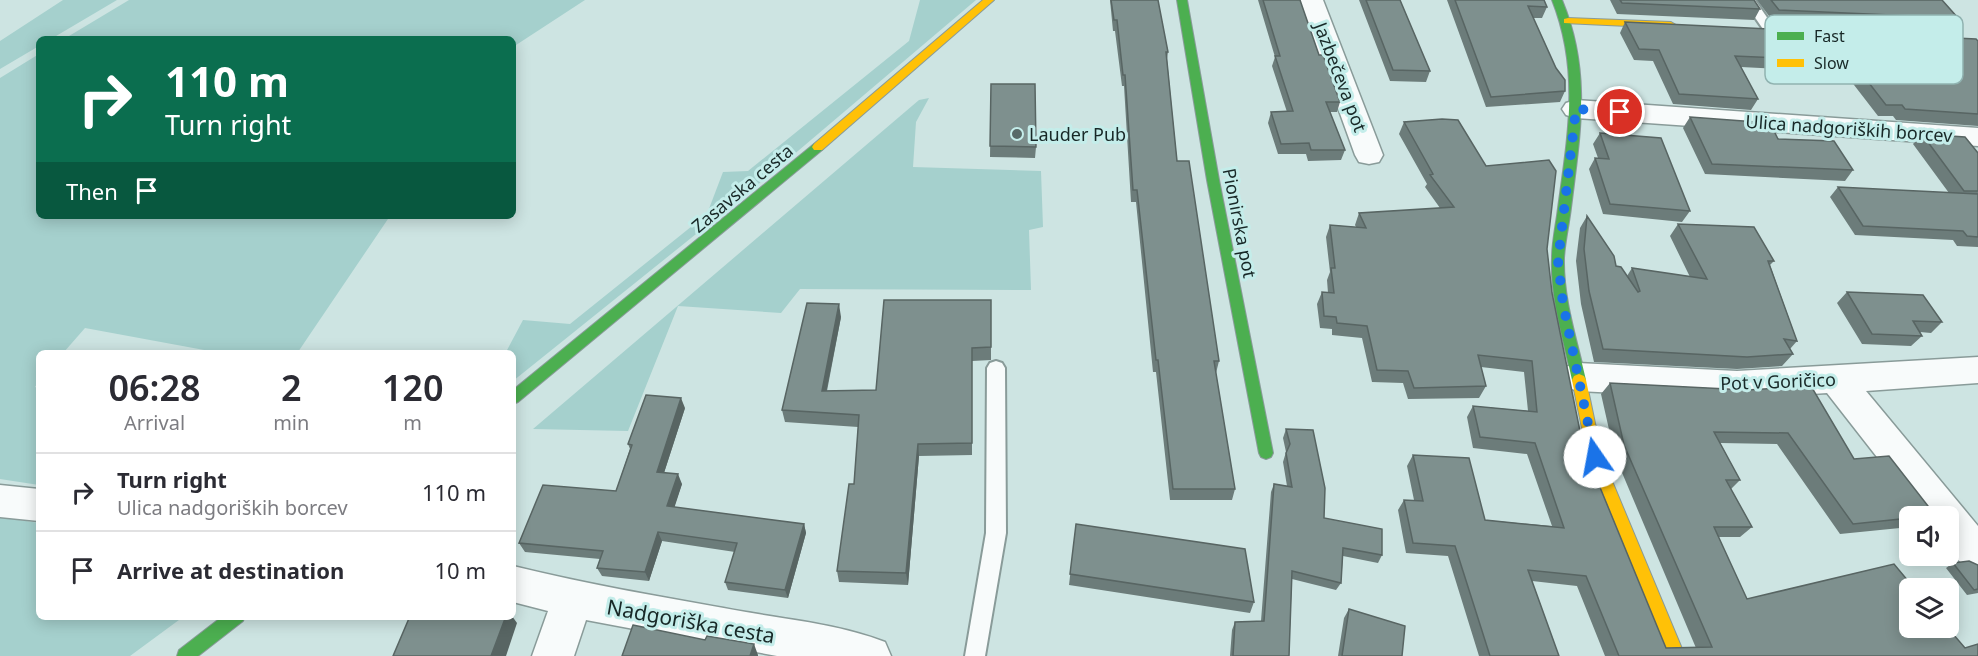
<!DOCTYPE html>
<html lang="en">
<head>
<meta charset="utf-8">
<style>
	body { margin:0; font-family:"Noto Sans",sans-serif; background:#f7f7f7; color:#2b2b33; height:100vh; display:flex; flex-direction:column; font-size:22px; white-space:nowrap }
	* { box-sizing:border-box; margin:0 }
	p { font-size:20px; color:#7c7c81 }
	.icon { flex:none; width:33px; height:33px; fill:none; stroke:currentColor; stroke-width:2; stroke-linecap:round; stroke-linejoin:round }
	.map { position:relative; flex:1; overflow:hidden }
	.details { position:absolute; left:36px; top:350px; width:480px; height:270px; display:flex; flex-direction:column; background:#fff; border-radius:9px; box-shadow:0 3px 15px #0003 }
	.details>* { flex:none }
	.top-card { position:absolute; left:36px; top:36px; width:480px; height:183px; border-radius:9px; box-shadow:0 3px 15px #0003; background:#0b6e4f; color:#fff; overflow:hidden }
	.controls { position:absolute; left:1899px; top:506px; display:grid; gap:12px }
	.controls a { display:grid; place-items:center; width:60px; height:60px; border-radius:9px; background:#fff; box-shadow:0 3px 15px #0003; font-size:30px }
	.pin { position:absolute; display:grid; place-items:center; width:51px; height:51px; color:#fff; margin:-26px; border:3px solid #fff; border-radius:50%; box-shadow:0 2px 6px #0007 }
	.me { position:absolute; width:66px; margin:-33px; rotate:348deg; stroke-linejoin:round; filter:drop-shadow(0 0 4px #0008) }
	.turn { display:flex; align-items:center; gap:21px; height:126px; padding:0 30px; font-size:27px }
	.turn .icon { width:78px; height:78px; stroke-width:2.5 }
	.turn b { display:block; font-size:42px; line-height:51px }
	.then { display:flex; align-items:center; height:57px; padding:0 30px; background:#0003; gap:12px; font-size:22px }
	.eta { display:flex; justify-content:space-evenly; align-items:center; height:102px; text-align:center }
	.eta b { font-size:36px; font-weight:600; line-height:42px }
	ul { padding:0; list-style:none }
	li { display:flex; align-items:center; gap:18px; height:78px; padding:0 30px; border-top:2px solid #e1e1e2 }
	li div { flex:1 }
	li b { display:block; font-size:22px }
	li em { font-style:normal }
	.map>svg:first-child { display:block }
	.green { fill:#a5d0cd }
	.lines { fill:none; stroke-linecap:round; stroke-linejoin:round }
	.lane-casing { stroke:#899b99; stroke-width:4 }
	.street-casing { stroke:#899b99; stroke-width:3 }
	.fast-casing { stroke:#899b99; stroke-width:2 }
	.slow-casing { stroke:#899b99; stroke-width:2 }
	.lane { fill:#f8fbfb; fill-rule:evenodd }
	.street { fill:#f8fbfb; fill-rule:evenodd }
	.fast { fill:#4caf50; fill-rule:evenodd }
	.slow { fill:#ffc107; fill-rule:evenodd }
	.wall { fill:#6c7c7a }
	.shaded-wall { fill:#586563 }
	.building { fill:#7e908e; stroke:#586563; stroke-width:1.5 }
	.route { stroke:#1a73e8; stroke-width:10; stroke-dasharray:0 18 }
	.poi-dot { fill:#576a68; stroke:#c4edea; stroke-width:2 }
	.labels { text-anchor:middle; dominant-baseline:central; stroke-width:6; stroke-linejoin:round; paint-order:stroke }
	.street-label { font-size:18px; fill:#182827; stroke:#c4edea }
	.poi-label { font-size:18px; fill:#182827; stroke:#c4edea; text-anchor:start }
	.near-street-label { font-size:21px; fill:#182827; stroke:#c4edea }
	.key { fill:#c4edea; stroke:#90b2b0; stroke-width:1.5 }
	.key-label { font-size:16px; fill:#182827 }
</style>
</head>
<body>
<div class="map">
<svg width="1978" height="656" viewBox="0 0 1978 656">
	<rect width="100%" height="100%" fill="#cde4e2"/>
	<path class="green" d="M63,0H117L51,39H39V46L0,69V41Z
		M129,0H585L513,47V39H64Z
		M920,0H976L772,173L513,381V352H506L523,320L570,324L707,214L723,172L748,171L909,41Z
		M39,54V216H390L298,352H215L85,328L64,352H39V381L35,387L39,388V485L0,479V78Z
		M929,98L916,122L913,167L1041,171L1043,227L1029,230L1031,290L800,289L781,313L678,306L628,431L533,429L919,100Z
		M0,517L39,523V616L183,617L130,656H0Z"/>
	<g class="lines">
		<defs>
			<path id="lane" d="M1743,0H1755L1775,29L1773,32H1765Z
				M996,361L1002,363L1005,368L1006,533L985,656H965L986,533L987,368L990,363Z"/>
			<path id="street" d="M1299,0H1323L1383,155L1379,162L1369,164L1359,162L1355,155Z
				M1576,100L1978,128V146L1576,118L1566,115L1562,109L1566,103Z
				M1978,357V383L1866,391L1978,526V571C1947,560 1948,545 1948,516H1923L1827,393L1737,399L1578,391L1566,387L1561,377L1566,367L1578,363L1737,371Z
				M0,485L39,489V521L0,517Z
				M513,566C590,585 668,598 746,612C792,620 842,625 885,642L891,656H777L586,620L574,656H532L548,611L513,602Z"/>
			<path id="fast" d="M1177,0H1187L1219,180L1273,453L1271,457L1266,459L1261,457L1259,453L1207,180Z
				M1552,0H1562C1592,72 1580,134 1571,208C1569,225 1565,241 1564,258C1563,299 1577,340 1586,380L1584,384H1574L1572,380C1564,340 1550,299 1552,258C1552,241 1556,225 1558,208C1568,135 1580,70 1552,0Z
				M818,143L822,144L824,147L822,150L518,402L513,404V390L814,144Z
				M223,616H245L243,621L198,656H177L179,650Z"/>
			<path id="slow" d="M983,0H994L822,150H814L812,147L814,144Z
				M1568,18L1671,22L1676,25L1671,28L1564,23V19Z
				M1579,374L1584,376L1586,380L1602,457L1685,656H1669L1588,457L1572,380L1574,376Z"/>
		</defs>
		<use href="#lane" class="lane-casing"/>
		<use href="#street" class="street-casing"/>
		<use href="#fast" class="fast-casing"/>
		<use href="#slow" class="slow-casing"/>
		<use href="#lane" class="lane"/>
		<use href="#street" class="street"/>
		<use href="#fast" class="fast"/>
		<use href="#slow" class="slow"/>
	</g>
	<path class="wall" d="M1110,0H1158L1168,52L1167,59L1177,161L1219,361L1216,373L1235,489L1232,500H1170L1156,372H1153L1136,202H1131L1124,86H1122L1115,31H1113Z
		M1258,0H1300L1319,55L1340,102L1337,112H1330L1345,150L1341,160L1308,161L1306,154H1278L1268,123L1271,112H1287L1272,66L1275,57Z
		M1359,0H1400L1430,71L1426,82L1390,81Z
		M1447,0H1544L1547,7L1542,18H1533L1565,91L1560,102L1486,107Z
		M1610,0H1754L1760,9L1754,20L1617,14Z
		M1757,0H1942L1958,18L1949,28L1772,20Z
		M1625,22L1978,41V126L1896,120L1893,116H1878L1844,72L1741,67L1758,99L1751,110L1673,104L1653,61L1634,60L1620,33Z
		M991,84L1036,147L1035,158L990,157Z
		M1690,117L1778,139L1853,170L1845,181L1705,174L1683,128Z
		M1404,122L1486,166L1547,249L1552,293L1583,446L1666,648H1696L1615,456L1601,394L1610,383L1747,390L1854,459L1935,515L1934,516H1910V527L1840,534L1777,444L1720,443L1740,480L1731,489L1752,527L1740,537H1718L1747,599L1965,648L1978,656H1605L1577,586L1532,581L1559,656H1479L1448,556L1406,553L1398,510L1404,500H1414L1407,466L1413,455L1485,520L1552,526L1527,454L1473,448L1467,417L1473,406L1528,411L1524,372L1481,367L1486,386L1479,398L1408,399L1403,383L1372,382L1362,338L1332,335V329L1320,328L1317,304L1322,292L1328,293L1327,280L1330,272L1326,237L1330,225L1356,227L1355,225L1359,213L1440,208L1425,187L1427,184L1399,134Z
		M1600,133L1690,211L1682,222L1603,214L1589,169L1595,158H1598L1593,144Z
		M1922,134L1978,153V247L1957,246L1953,240L1855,235L1830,197L1838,187L1949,193L1913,144Z
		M1587,216L1616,266L1627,276L1632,268L1690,277L1670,236L1678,224L1774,261L1770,265L1797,341L1790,349L1793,354L1782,366L1737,369L1594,362L1581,304L1576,261L1580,228Z
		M1847,292L1942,322L1931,333L1920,332L1922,336L1911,346L1862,344L1837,303Z
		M991,300V360L972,361V455L919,456L908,585L839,582L837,571L854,484L858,427L785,422L782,410L841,317L827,391L876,390Z
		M685,408L664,473L682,484L674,507L804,524L806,533L788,598L728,590L725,582L735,552L662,541L649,581L602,576L597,568L600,559L525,552L519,543L616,491L630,449L628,444Z
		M1286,429L1324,518L1382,555L1378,563L1343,556L1341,583L1336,590L1292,579L1289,656H1230L1232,630L1235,622L1261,621L1271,492L1274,484L1287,486L1283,462L1286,452L1283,438Z
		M1076,524L1254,602L1250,613L1069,585Z
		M1953,563L1978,565V593L1967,595L1946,568Z
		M1349,609L1402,656H1338L1344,618Z"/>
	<path class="shaded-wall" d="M839,304L841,317L824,403L822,391Z
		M681,398L685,408L661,482L657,472Z
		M918,444L919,456L908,585L906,573Z
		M678,474L682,484L672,515L667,506Z
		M804,524L806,533L788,598L785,590Z
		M658,532L662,541L649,581L645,572Z
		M506,616H512L517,623L506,656H491Z
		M754,644L758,655V656H750Z"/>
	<path class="building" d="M1111,0H1158L1168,52H1166L1177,161H1189L1219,361H1214L1235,489H1173L1158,360H1156L1137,190H1133L1125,75H1123L1117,20H1114Z
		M1263,0H1300L1319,55H1323L1340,102H1326L1345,150H1311L1309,143L1281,144L1271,112L1293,111L1275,56H1280Z
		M1366,0H1400L1430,71L1393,70Z
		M1455,0H1544L1547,7L1528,6L1556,68L1565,80V91L1491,97Z
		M1620,0H1754L1760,9L1622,3Z
		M1771,0H1942L1958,18L1779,10Z
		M1625,22L1976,39L1978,41V114L1905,109L1902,105H1886L1852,61L1735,56L1758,99L1679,94L1659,50L1639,49Z
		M991,84H1035L1036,147L990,146Z
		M1690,117L1770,123L1778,139L1834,141L1853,170L1712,164Z
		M1442,119L1458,120L1486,166L1549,160L1556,171L1547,249L1552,293L1583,446L1666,648L1712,647L1624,445L1610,383L1747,390L1811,386L1854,459L1889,456L1935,515L1910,516V518L1853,524L1788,433L1714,432L1740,480H1726L1752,527H1714L1747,599L1894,564L1914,588H1910V627H1947L1965,648L1978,644V656H1619L1586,576L1528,570L1559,656H1490L1455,546L1413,543L1404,500L1423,501L1413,455L1469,458L1485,520L1564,528L1535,443L1480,437L1473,406L1537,412L1532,361L1478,355L1486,386L1414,388L1408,371L1377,370L1367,326L1337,323L1336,317L1324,316L1322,292L1334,293L1331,268H1335L1330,225L1366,228L1359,213L1454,207L1430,175L1433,174L1404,122Z
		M1600,133L1661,138L1690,211L1610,204L1595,158L1609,159Z
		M1922,134L1965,137L1978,153V191H1964Z
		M1838,187L1978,194V237L1967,236L1963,231L1863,226Z
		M1587,216L1614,256L1616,266L1621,267L1638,292L1640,291L1632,268L1707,279L1678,224L1754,227L1774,261H1768L1797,341L1784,339L1793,354L1747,357L1603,349L1589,291L1584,249Z
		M1847,292L1923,295L1942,322L1913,321L1922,336L1872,334Z
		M884,300H991V347L972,348V443L918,444L906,573L837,571L849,484H854L859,415L782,410L807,303L839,304L822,391L876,390Z
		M646,395L681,398L657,472L678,474L667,506L804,524L785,590L725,582L737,543L658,532L645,572L597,568L603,551L519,543L543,485L616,491L632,445L628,444Z
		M1286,429L1313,430L1325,488L1324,518L1382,529V555L1343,548L1341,583L1292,571L1289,656H1233L1235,622L1264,621L1274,484L1292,487L1286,453L1290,444Z
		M1076,524L1245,549L1254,602L1070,574Z
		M1969,561L1978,565V589L1974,590L1953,563Z
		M1349,609L1405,626L1402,656H1342Z
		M410,616H506L491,656H393Z
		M633,625L705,640L707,636L754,644L750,656H622Z"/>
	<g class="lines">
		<path class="route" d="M1595,457L1563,304L1558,261L1576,109L1620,112"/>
	</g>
	<circle class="poi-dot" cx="1017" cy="134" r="6"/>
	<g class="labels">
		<g class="street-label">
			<text transform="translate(1341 77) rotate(69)">Jazbečeva pot</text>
			<text transform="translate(1849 128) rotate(4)">Ulica nadgoriških borcev</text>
			<text transform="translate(742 188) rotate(-40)">Zasavska cesta</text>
			<text transform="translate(1240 223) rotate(79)">Pionirska pot</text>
			<text transform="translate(1778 381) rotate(-2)">Pot v Goričico</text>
		</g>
		<g class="poi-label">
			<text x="1029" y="134">Lauder Pub</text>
		</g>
		<g class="near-street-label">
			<text transform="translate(691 621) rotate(10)">Nadgoriška cesta</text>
		</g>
	</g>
	<rect x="1765" y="15" width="198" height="69" rx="9" class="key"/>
	<rect x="1777" y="32" width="27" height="8" fill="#4caf50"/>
	<rect x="1777" y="59" width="27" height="8" fill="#ffc107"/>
	<g class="key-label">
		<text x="1814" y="42">Fast</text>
		<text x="1814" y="69">Slow</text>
	</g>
</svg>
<div class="controls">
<a><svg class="icon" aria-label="sound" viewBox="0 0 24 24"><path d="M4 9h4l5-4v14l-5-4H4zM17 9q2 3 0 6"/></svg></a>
<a><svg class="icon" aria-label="layers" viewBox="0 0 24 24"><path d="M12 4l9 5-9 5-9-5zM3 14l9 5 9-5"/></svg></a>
</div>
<div class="pin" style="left:1620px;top:112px;background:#d93025"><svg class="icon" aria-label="arrive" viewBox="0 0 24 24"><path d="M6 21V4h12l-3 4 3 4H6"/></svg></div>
<svg class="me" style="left:1595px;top:457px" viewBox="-20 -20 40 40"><circle r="19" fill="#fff"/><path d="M0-13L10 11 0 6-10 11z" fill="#1a73e8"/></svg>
<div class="top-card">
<div class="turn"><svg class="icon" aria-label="right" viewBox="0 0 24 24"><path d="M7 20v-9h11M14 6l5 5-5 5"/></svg><div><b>110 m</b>Turn right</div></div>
<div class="then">Then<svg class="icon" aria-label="arrive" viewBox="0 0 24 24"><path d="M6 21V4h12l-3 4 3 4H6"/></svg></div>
</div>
<section class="details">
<div class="eta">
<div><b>06:28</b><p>Arrival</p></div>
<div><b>2</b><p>min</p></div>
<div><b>120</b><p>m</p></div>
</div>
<ul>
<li><svg class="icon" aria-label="right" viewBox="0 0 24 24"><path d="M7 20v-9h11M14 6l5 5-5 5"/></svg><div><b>Turn right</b><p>Ulica nadgoriških borcev</p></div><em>110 m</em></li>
<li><svg class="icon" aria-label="arrive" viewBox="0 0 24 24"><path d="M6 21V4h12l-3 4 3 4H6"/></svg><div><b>Arrive at destination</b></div><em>10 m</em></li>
</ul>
</section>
</div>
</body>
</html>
